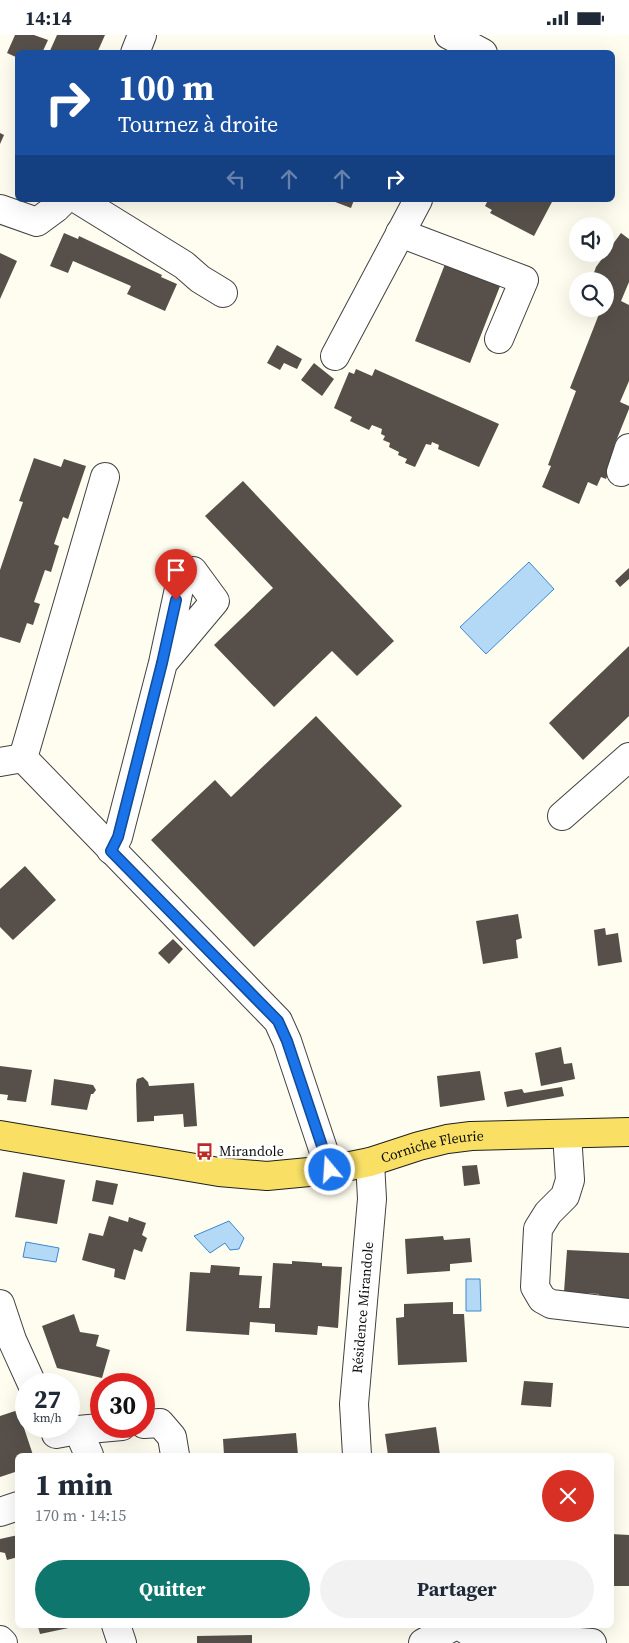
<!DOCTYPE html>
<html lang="fr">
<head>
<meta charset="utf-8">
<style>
	body { margin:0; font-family:"Source Serif 4",serif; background:#f2f2f3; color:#1f2937; height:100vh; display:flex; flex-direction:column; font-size:19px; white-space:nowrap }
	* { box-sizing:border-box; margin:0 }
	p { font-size:16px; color:#747a83 }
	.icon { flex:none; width:28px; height:28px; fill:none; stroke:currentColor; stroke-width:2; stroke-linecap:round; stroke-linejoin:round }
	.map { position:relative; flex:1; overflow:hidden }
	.details { position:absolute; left:15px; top:1418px; width:599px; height:175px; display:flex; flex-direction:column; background:#fff; border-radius:8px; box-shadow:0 5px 20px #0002 }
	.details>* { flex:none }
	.hud { position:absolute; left:15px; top:15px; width:600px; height:152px; border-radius:8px; box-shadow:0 5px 20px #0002; background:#1a4fa0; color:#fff; overflow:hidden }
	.controls { position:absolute; left:569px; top:182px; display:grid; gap:10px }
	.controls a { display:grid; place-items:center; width:45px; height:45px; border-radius:50%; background:#fff; box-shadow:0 5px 20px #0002; font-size:25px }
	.speed { position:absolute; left:15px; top:1338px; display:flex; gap:10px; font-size:25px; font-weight:700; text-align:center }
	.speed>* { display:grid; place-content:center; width:65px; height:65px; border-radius:50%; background:#fff; box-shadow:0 5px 20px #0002; line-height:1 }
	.speed small { font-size:12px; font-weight:400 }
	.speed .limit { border:8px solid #d22; background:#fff; color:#111 }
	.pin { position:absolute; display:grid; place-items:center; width:42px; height:42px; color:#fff; margin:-51px -21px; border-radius:50% 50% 50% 0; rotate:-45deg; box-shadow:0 0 5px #0007 }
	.pin .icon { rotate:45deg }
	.me { position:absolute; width:55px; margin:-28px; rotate:342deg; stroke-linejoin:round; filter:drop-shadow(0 0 4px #0008) }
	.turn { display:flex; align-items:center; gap:18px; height:105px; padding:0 20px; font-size:22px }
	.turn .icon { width:65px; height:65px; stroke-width:2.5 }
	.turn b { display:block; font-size:35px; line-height:42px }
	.lanes { display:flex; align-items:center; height:48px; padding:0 20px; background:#0003; justify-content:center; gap:25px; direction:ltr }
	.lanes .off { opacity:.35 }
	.round { display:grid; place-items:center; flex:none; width:52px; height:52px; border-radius:26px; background:#f2f2f3 }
	.summary { display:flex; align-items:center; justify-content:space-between; height:85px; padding:0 20px }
	h1 { font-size:30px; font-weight:700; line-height:38px }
	.button { display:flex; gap:10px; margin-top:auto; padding:10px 20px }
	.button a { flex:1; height:58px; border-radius:30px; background:#0f766e; color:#fff; font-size:20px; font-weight:700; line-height:58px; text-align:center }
	.button a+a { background:#f2f2f3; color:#1f2937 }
	.status { display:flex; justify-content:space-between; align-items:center; height:35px; padding:0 25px; background:#fff; direction:ltr }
	.status svg { height:14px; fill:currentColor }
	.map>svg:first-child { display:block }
	.water { fill:#b4d9f6; stroke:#3a88ce }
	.building { fill:#57504a }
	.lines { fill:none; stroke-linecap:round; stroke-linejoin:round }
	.minor-casing { stroke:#414141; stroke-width:30 }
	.major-casing { stroke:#1f1f1f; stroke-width:30 }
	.minor { stroke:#fff; stroke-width:28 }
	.major { stroke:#f9e065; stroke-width:28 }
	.route-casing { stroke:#114b97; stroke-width:12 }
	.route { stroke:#1a73e8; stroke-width:9 }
	.labels { text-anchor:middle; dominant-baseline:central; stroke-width:5; stroke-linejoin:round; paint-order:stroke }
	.street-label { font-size:14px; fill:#0e0e0e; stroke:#fff }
	.poi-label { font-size:14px; fill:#0e0e0e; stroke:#fff; text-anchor:start }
</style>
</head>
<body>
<div class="status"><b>14:14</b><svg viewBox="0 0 49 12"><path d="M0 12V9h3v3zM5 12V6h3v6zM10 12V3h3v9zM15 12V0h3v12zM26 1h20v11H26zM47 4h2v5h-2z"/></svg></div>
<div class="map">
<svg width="629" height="1608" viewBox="0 0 629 1608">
	<rect width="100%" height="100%" fill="#fffdef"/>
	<path class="water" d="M529,527L554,554L486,619L460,592Z
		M229,1186L244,1203L239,1214L230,1215L225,1208L210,1218L194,1201Z
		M26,1207L59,1213L56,1227L23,1222Z
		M466,1244H480L481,1276H466Z"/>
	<path class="building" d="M15,0H34L48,5L42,18H18V23L7,18Z
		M57,0H105L97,18H49Z
		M0,98L4,100L0,109Z
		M330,165H354L351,173Z
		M488,165H553L534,201L490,178L492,175L485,171Z
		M64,198L78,204L79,201L162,240L161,242L177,249L165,276L127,259L131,251L73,226L68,238L50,231Z
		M621,198L629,204V247L621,266L629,270V346L620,367L629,371V374L614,411L618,413L606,444L601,442L597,451L588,447L579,469L542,452L551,431L548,430L576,356L570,353L601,274H605V246H591L596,232Z
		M0,218L17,226L0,264Z
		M447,224L502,246L470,328L415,306Z
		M277,310L302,324L297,334L284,328L280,335L267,328Z
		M314,328L334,344L322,361L301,345Z
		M356,334L372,341L375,334L499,389L479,432L438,414L439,410L432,407L431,410L426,409L415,432L405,428L407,424L398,420L399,417L389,412L390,408L383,405L385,401L381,399L382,394L372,390L369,395L350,386L352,382L334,373L349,337L354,339Z
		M34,423L61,432L64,424L86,431L68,484L63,482L54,509L59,511L51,537L45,535L34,567L40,569L33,590L27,588L20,608L0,602V535L23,467L19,466Z
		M243,446L394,606L357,641L332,616L274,672L214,610L273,553L205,481Z
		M629,533V544L620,552L615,546Z
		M629,611V681L583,725L549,688Z
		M316,681L402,771L254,912L151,805L215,745L231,762Z
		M25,831L56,865L13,905L0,892V854Z
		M518,879L522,903L516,905L518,923L483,929L476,886Z
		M605,893L606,900L618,898L622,927L598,931L594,895Z
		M173,904L183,914L169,929L158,918Z
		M561,1012L564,1029L572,1028L575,1044L541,1051L535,1018Z
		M0,1031L32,1035L26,1067L7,1065L8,1060L0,1059Z
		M480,1036L485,1065L440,1072L437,1041Z
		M143,1042L148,1047L149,1051L194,1048L197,1091L184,1092L183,1079L154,1081V1086L137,1087L136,1049L137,1044Z
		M54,1044L93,1050L96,1055L93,1059H91L87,1075L51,1070Z
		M562,1052L564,1061L507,1072L504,1057L522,1054L524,1058Z
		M477,1130L480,1149L464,1151L462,1131Z
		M23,1137L65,1145L57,1189L15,1182Z
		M96,1145L118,1149L113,1170L92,1166Z
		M109,1181L128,1187L129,1182L146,1188L142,1200L147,1203L142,1217L134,1214L125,1245L114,1242L115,1234L82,1225L89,1198L103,1201Z
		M443,1201L444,1205L470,1203L472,1227L450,1229V1236L407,1239L405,1204Z
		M567,1215L629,1218V1265L599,1264V1259L564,1257Z
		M292,1226L322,1228V1231L342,1232L338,1293L318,1291L317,1300L275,1297V1289L250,1287L249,1300L186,1296L190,1237L210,1238L211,1230L240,1232L239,1240L262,1241L259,1273H270L273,1228L292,1229Z
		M453,1267V1279H464L467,1327L398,1330L396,1283L404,1282V1269Z
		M74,1279L80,1297L99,1300L96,1311L110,1315L102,1343L57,1333L42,1291Z
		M524,1346L553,1348L551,1372L521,1370Z
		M18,1375L33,1420H18V1436L0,1442V1381Z
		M436,1392L440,1420H388L385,1399Z
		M296,1398L298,1420H224L223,1404Z
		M611,1499L629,1500V1551H611Z
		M18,1500V1522L7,1525L5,1518L0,1517V1504Z
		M36,1590H77L78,1591L40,1599L38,1592Z
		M252,1600V1608H197V1601Z"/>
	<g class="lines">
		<defs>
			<g id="minor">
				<path d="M449,0L483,18"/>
				<path d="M135,18L142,0"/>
				<path d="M79,165L184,230L200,244L223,258"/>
				<path d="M0,174L37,187L56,173L64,165"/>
				<path d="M400,198L524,245L499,304"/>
				<path d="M335,321L418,165"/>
				<path d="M621,437L629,413"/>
				<path d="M105,442L23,723L278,986L287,1006L330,1135"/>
				<path d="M0,727L23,723"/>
				<path d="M562,781L629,722"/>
				<path d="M111,815L118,802L163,628L180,549L193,536L215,566L163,628"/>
				<path d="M567,1099L570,1145L565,1161L548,1178L538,1194L535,1252L542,1264L551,1269L629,1278"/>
				<path d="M0,1269L12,1305L32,1349"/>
				<path d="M144,1389L160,1388L172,1402L175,1420"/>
				<path d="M78,1395L89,1420"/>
				<path d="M56,1399L78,1395L122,1391"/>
				<path id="s1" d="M357,1420L354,1369L372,1164L370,1127"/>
				<path d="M0,1477L18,1471"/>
				<path d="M116,1590L122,1608"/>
				<path d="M458,1590L473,1599L592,1608"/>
				<path d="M0,1605L3,1608"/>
				<path d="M423,1608L456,1590"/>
			</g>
			<g id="major">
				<path id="s2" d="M0,1100L219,1137L267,1141L330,1135L370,1127L419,1111L447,1104L471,1101L629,1097"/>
			</g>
		</defs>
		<use href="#minor" class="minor-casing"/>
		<use href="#major" class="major-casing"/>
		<use href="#minor" class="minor"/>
		<use href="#major" class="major"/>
	</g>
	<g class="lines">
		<defs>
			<path id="route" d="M176,565L162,628L118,802L111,816L278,986L287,1006L330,1135"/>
		</defs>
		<use href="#route" class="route-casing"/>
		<use href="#route" class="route"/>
	</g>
	<defs>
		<symbol id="bus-bare" viewBox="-9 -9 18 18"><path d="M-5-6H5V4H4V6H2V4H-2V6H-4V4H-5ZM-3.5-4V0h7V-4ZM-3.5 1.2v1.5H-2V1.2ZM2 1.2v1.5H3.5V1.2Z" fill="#bf2925" stroke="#fff" stroke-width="2.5" paint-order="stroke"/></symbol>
	</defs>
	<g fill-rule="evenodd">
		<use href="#bus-bare" x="192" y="1104" width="25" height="25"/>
	</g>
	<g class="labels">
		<g class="street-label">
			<text stroke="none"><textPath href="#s2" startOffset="439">Corniche Fleurie</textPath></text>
			<text stroke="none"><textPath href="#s1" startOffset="148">Résidence Mirandole</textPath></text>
		</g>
		<g class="poi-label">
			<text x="219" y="1116">Mirandole</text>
		</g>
	</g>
</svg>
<div class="controls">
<a><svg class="icon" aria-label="sound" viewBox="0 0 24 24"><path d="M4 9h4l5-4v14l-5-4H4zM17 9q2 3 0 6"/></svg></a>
<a><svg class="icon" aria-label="search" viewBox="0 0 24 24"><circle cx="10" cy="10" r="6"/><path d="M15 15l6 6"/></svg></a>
</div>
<div class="speed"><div>27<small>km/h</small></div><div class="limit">30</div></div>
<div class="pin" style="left:176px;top:565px;background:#d93025"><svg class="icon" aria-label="arrive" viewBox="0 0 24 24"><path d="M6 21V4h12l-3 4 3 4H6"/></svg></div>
<svg class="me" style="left:330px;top:1135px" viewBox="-20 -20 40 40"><circle r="17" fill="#1a73e8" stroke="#fff" stroke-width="3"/><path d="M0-11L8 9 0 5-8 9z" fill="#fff"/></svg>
<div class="hud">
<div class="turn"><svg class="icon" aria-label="right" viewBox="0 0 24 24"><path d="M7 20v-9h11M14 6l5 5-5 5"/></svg><div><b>100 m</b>Tournez à droite</div></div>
<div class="lanes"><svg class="icon off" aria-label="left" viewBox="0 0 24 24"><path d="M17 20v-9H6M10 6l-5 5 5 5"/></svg><svg class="icon off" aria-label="ahead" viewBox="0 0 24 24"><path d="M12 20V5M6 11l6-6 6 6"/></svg><svg class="icon off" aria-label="ahead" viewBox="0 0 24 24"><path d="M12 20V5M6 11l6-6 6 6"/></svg><svg class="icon" aria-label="right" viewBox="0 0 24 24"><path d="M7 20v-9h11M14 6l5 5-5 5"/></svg></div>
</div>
<section class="details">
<div class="summary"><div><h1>1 min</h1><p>170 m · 14:15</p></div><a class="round" style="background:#d93025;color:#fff"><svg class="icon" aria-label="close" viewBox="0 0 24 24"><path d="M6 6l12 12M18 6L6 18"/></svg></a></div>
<div class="button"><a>Quitter</a><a>Partager</a></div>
</section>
</div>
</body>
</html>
